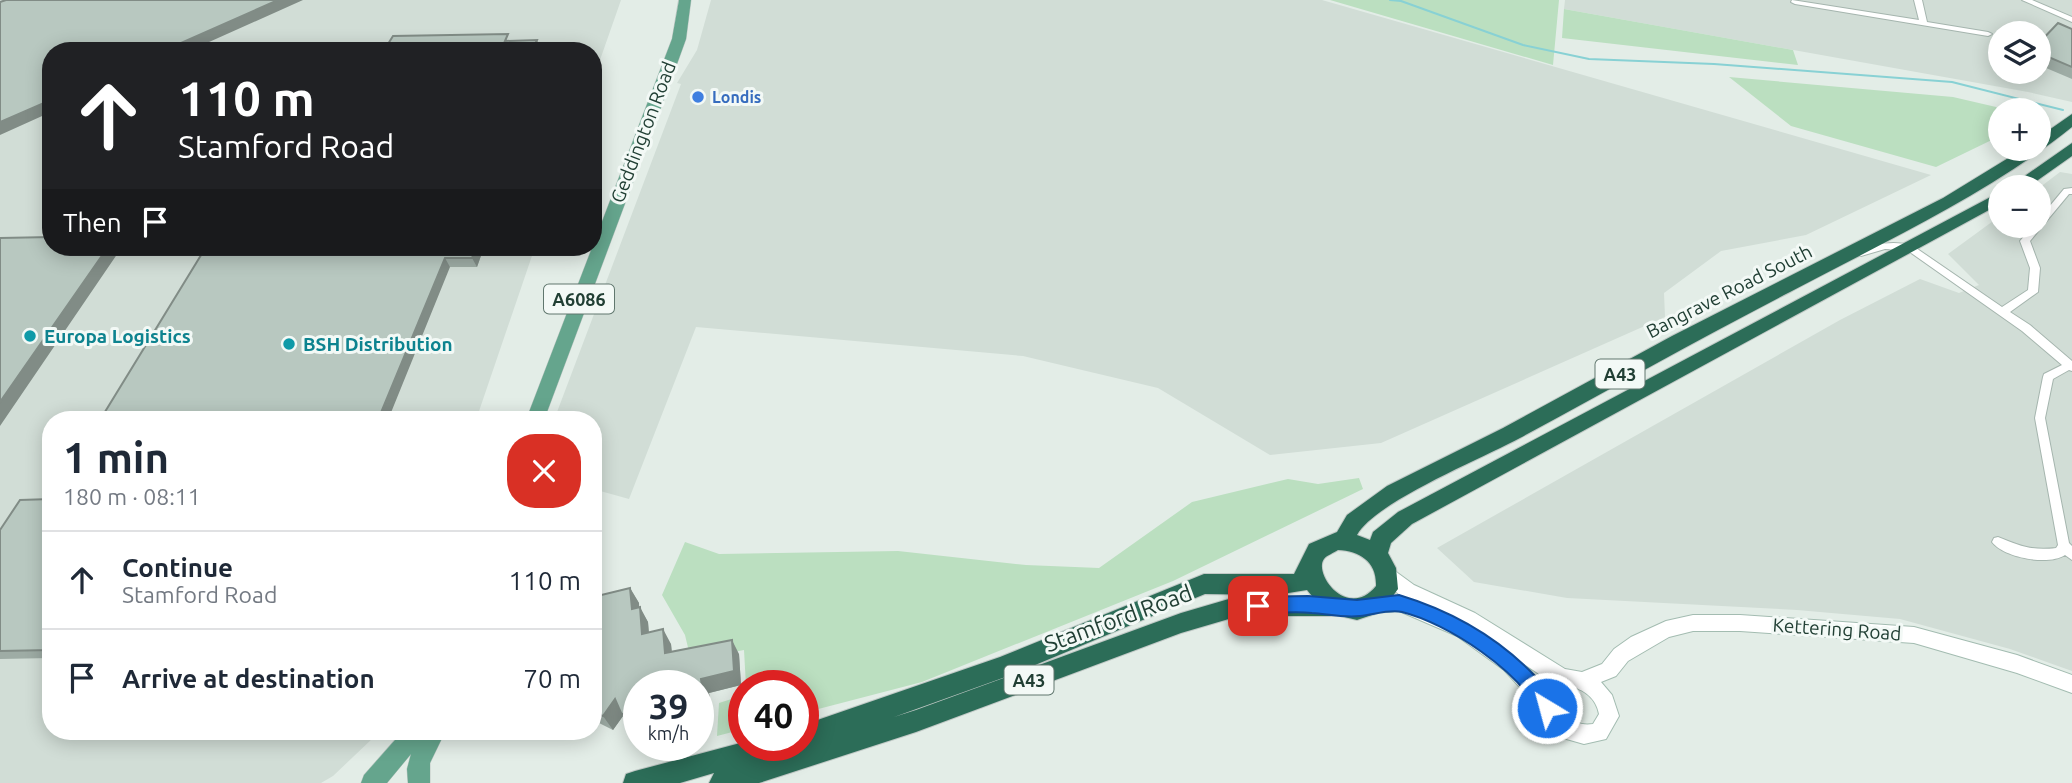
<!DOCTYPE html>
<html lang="en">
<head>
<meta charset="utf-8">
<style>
	body { margin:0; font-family:Ubuntu,sans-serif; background:#f6f6f7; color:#1f2937; height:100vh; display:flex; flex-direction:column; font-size:26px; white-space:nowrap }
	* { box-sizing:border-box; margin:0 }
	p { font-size:23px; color:#747a83 }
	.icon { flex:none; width:38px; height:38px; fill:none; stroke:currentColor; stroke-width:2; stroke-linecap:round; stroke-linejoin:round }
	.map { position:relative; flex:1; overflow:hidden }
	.details { position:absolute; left:42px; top:411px; width:560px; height:329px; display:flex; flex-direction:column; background:#fff; border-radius:28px; box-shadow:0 4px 18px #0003 }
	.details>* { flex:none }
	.top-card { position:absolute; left:42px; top:42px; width:560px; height:214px; border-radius:28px; box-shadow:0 4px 18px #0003; background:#202124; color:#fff; overflow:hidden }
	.tools { position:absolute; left:1988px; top:21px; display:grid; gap:14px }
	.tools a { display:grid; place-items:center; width:63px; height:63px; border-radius:50%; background:#fff; box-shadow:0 4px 18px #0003; font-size:35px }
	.speed { position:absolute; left:623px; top:670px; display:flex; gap:14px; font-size:35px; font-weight:700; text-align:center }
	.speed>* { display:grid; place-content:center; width:91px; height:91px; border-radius:50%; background:#fff; box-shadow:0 4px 18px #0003; line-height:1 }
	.speed small { font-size:18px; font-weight:400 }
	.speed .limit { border:10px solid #d22; background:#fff; color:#111 }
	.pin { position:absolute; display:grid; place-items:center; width:60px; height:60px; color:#fff; margin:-30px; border-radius:14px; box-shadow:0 4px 10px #0006 }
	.me { position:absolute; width:77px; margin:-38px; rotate:323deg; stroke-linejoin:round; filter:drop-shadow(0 0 5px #0008) }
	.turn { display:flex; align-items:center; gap:24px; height:147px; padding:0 21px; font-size:32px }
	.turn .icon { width:91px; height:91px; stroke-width:2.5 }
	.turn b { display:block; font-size:49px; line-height:60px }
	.then { display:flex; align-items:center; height:66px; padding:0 21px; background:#0003; gap:14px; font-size:26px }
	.round { display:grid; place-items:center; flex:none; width:74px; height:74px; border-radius:28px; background:#f6f6f7 }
	.head { display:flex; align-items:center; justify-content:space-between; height:119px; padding:0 21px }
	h1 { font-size:42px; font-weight:700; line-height:52px }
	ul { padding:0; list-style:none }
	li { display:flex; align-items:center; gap:21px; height:98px; padding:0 21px; border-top:2px solid #e0e1e3 }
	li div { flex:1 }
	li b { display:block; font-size:26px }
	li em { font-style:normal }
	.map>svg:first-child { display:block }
	.built { fill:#d1ddd6; fill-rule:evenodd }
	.green { fill:#bbdfc0 }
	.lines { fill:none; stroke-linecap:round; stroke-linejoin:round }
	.stream { stroke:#88d1d4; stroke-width:2 }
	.street-casing { stroke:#a5b5ae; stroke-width:2 }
	.secondary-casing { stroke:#a3bcb1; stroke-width:2 }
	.primary-casing { stroke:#c1c9c6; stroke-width:1 }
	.highway-casing { stroke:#c1c9c6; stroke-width:2 }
	.street { fill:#fff; fill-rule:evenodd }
	.secondary { fill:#fff; fill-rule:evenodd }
	.primary { fill:#65a58d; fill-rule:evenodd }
	.highway { fill:#2c6d58; fill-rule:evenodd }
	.wall { fill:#9eaca5 }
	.shaded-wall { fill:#818c86 }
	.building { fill:#b8c8c0; stroke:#818c86; stroke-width:2 }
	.route { fill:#1a73e8; stroke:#114b97; stroke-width:2 }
	.shop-dot { fill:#3f7fe0; stroke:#f3f9f6; stroke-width:2.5 }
	.culture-dot { fill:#0f9aa8; stroke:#f3f9f6; stroke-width:2.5 }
	.labels { text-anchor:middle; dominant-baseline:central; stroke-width:6; stroke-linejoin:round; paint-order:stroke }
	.far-shop-label { font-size:16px; font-weight:bold; fill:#366cbe; stroke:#f3f9f6; text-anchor:start }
	.shield { fill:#f3f9f6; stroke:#60776e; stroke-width:2 }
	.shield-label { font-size:18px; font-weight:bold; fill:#213f34 }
	.street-label { font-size:19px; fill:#213f34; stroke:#f3f9f6 }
	.culture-label { font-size:19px; font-weight:bold; fill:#0d838f; stroke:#f3f9f6; text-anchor:start }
	.near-street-label { font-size:23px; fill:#213f34; stroke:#f3f9f6 }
</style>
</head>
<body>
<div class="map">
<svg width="2072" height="783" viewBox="0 0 2072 783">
	<rect width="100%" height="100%" fill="#e3ede7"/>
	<path class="built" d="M0,0H621L593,80V51H51V247H535L476,420H51V732H375L373,738L333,776L321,783H0Z
		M711,0H1322L1931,175L1806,235L1721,251L1664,293L1665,317L1381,443L1270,455L1158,388L1023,356L696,327L629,499L593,489V420H554L681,84L677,83L697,50Z
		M1565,0H2072V102L2028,92L1564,9ZM2000,33H2039V72H2000Z
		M2060,172L2072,174V671L2010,649L1900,619L1797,610L1567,598L1474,582L1437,548L1840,320L1920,279L1959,293L1979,285L1948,254L2000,216V226H2039V188Z"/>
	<path class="green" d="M1330,0H1559L1553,65Z
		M1564,9L1793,50L1798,65L1562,38Z
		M1729,77L1953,97L2009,110H2000V136L1936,167L1791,126Z
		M1359,478L1363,489L1173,581L922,682L803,713V686H746L744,650L691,660L685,635L662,595L685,542L719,554L898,551L1026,565L1099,568L1192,502L1288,479L1318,484Z
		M744,695V729L717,736L719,703Z"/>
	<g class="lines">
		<path class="stream" d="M1390,0L1401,1L1523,45L1589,59L1714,64L1952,82L2063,110"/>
		<defs>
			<path id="street" d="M1792,0L1919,20L1914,0H1922L1927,22L1988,32L1992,34L1988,36L1795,4L1791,2Z
				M2022,0H2032L2072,17V22Z
				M2072,188V194H2069L2030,241L2040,268L2038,292L2010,312L2030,325L2072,361V371L2069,370L2053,379L2045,418L2069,543L2072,546V560L2065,555C2049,566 2004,558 1992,542L1994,538L1998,537C2020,546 2032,551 2056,548L2058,545L2035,418L2043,377L2044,374L2062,365L2022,331L1907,250L1885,249L1861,256L1856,253L1858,251C1877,244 1893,240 1913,246L2002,307L2028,290L2030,268L2020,241L2033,226H2039V219L2064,189Z"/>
			<path id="secondary" d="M1388,566L1414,585L1475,613L1565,669L1582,672L1602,664L1614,649L1631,637L1666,621L1693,615H1740L1914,627L2017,655L2072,675V693L2017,673L1914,643L1740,631H1693L1669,637L1628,661L1616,676L1601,682L1612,695L1619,716L1606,739L1584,744L1563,738L1552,730L1538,707L1504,670L1457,636L1399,611L1373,613L1367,611L1364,605L1367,599L1400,595L1382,580L1379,574L1382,568ZM1524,664L1545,678L1541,682ZM1568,686C1584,689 1596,698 1599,714L1593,724C1574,727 1555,714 1556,693L1560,688Z"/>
			<path id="primary" d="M679,0H691L686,39L669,86L544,420H526L672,39Z
				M402,732H445L430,763V783H408L407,769L411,754L387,783H361L364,775Z"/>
			<path id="highway" d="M2072,114V127C1987,195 1886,241 1790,292C1699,339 1610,389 1520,438C1483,458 1375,502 1357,535L1370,540L1373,532L1398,512L2000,192V204L1412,524L1391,543L1388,553L1396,568L1398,589L1381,612L1357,620L1340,616H1239L1181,633L916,732L759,783H709L714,773L680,783H623L626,774L635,771L744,742V746H783L781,752L798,747L795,746H803V725L1000,657L1204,574H1294L1309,544L1337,532L1347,515L1387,486L1503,428L1672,336L1943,198L2023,149H2039V137ZM1338,550C1360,551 1377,562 1376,586C1347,621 1313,573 1324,559C1327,555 1334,553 1338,550ZM1307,590L1312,596H1239L1181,613L916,710L894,717L1011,675L1205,594L1276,595Z
				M2072,143V156L2028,187H2009Z"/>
		</defs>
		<use href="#street" class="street-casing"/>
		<use href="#secondary" class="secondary-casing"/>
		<use href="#primary" class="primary-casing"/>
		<use href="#highway" class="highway-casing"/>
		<use href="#street" class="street"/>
		<use href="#secondary" class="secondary"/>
		<use href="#primary" class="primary"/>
		<use href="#highway" class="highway"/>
	</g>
	<path class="wall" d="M2072,29V79L2039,65V43Z
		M199,247H481L483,250L477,267H450L201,249Z
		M51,499V658L0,659V530Z
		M630,588L639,603V607L648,622L649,633L671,644L672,652L739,654L741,685L709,693L711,706L705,714L699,717L698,686H639L636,731L630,726L623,716L613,730L593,720V597Z"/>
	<path class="shaded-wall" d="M278,0H303L189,51H163Z
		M537,40L540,49L539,51H532Z
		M51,100V112L0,135V122Z
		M108,247H122L0,426V402Z
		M475,247H481L483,250L477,267L472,258Z
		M445,258L450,267L388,420H378Z
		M630,588L639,603L640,624L632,609Z
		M640,607L648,622L650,649L642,634Z
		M663,629L671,644L673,668L665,653Z
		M732,640L739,654L741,685L709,693L711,706L705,714L699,717L698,699L701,679Z
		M685,681L687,686H664Z
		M615,699L623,716L613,730L603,716Z
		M639,711V730L636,731L627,717Z"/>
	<path class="building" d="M6,0H278L163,51H51V100L0,122V2Z
		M2058,23L2072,29V67L2039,53V43Z
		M508,34L505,41L537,40L532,51H327L330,45L388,44L393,36Z
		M51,237V247H108L0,402V238Z
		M206,247H476L472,258H445L378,420H100Z
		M51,499V650L0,651V530L20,500Z
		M630,588L632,609L640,607L642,634L663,629L665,653L732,640L734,671L701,679L703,693L698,699V686H684L685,681L664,686H639V711L636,715L627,717L621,713L615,699L603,716L593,712V692L595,690H593V597Z"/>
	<path class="route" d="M1399,595C1452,611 1498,637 1536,677C1546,687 1554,695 1557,708L1554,715L1547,717L1540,715C1522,672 1447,623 1402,612C1389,609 1373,615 1360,616C1344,618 1327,614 1312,613C1294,611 1276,613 1258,614L1252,612L1249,606L1252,600L1258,597L1308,596L1357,600Z"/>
	<circle class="shop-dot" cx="698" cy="97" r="7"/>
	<g class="culture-dot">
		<circle cx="30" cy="336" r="7"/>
		<circle cx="289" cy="344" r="7"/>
	</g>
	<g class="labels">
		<g class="far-shop-label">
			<text x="712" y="97">Londis</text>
		</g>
		<g class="shield">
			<rect x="544" y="284.5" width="70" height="29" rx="5"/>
			<rect x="1595.5" y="359.5" width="49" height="29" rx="5"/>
			<rect x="1004.5" y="665.5" width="49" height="29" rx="5"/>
		</g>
		<g class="shield-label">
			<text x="579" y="299">A6086</text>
			<text x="1620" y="374">A43</text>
			<text x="1029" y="680">A43</text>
		</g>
		<g class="street-label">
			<text transform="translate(643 132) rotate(-69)">Geddington Road</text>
			<text transform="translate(1729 291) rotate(-27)">Bangrave Road South</text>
			<text transform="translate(1837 629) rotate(4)">Kettering Road</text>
		</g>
		<g class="culture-label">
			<text x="44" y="336">Europa Logistics</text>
			<text x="303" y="344">BSH Distribution</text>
		</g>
		<g class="near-street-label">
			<text transform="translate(1118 618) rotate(-20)">Stamford Road</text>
		</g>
	</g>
</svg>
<div class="tools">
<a><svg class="icon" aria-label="layers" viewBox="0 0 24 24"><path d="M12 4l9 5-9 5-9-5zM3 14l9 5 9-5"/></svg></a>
<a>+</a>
<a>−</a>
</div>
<div class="speed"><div>39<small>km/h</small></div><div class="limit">40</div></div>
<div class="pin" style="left:1258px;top:606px;background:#d93025"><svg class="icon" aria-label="arrive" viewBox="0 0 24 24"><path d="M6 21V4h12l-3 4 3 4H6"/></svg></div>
<svg class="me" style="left:1547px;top:708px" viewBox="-20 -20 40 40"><circle r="17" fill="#1a73e8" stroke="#fff" stroke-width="3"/><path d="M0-11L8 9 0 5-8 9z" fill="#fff"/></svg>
<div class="top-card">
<div class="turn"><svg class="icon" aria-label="ahead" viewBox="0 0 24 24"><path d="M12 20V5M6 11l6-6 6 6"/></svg><div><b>110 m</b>Stamford Road</div></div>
<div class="then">Then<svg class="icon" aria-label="arrive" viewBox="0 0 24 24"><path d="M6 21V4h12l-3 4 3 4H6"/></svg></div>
</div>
<section class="details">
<div class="head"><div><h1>1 min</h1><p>180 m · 08:11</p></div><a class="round" style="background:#d93025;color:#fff"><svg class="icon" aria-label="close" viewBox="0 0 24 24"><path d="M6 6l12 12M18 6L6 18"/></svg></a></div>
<ul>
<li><svg class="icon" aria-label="ahead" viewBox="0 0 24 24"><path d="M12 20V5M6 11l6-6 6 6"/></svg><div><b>Continue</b><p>Stamford Road</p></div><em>110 m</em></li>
<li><svg class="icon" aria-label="arrive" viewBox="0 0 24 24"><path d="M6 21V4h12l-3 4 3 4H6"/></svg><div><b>Arrive at destination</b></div><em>70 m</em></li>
</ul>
</section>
</div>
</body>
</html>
